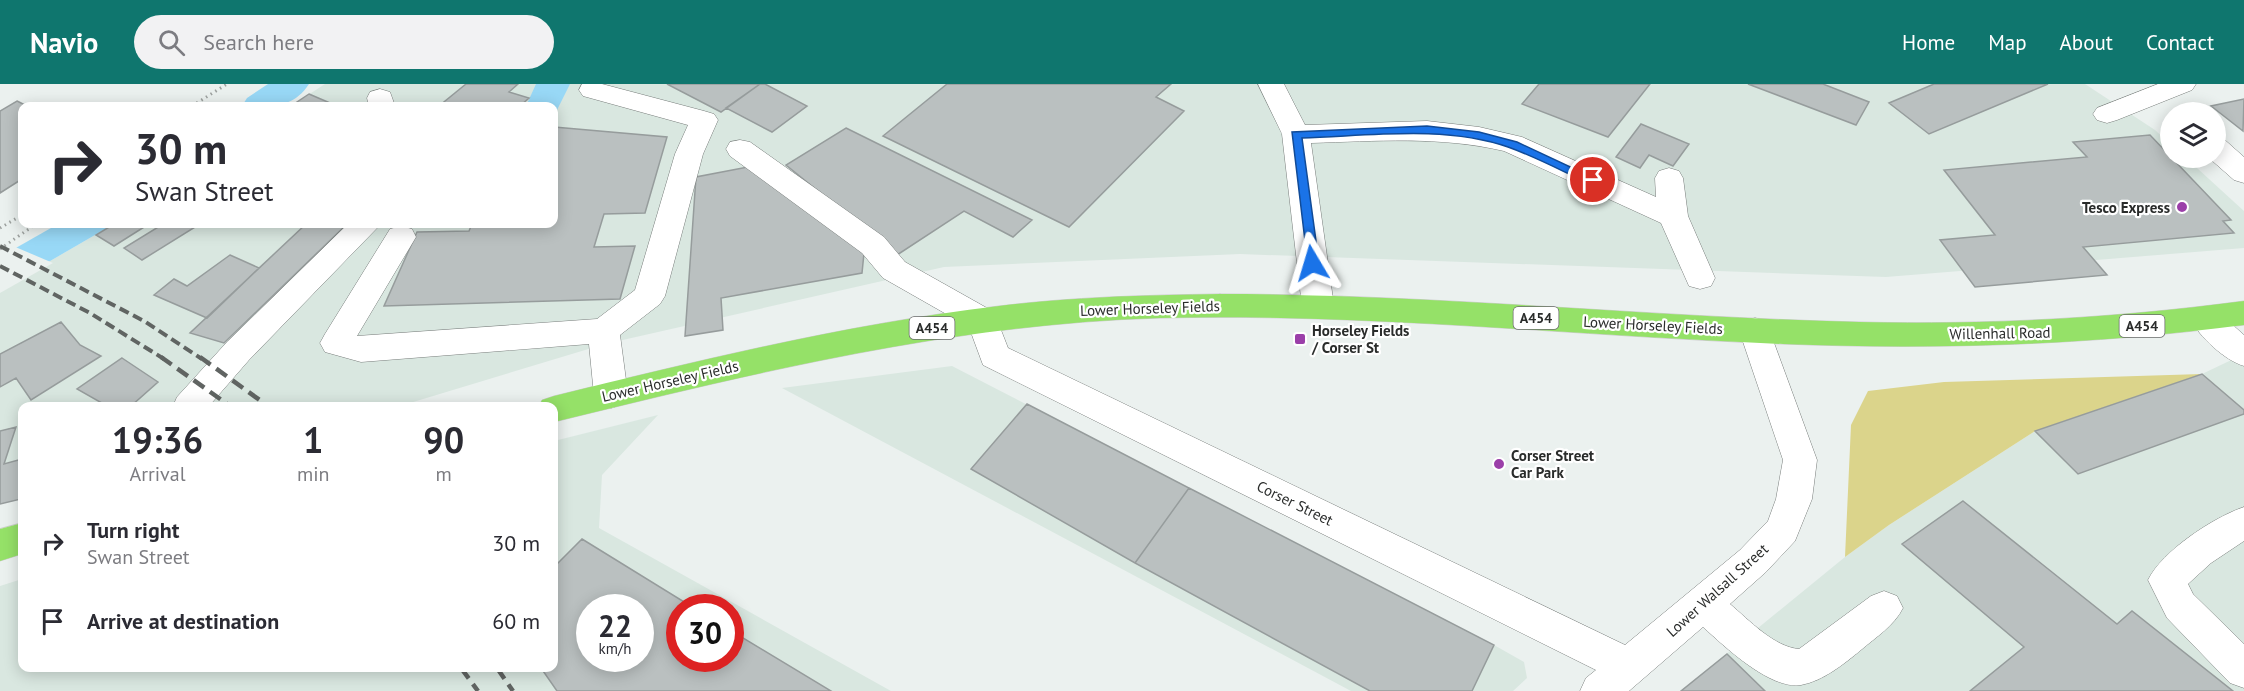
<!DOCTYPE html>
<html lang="en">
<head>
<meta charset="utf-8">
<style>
	body { margin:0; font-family:"PT Sans",sans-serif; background:#f2f2f3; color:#2b2b33; height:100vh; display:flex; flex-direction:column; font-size:22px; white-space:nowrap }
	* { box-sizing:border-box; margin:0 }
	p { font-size:20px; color:#7c7c81 }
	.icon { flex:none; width:33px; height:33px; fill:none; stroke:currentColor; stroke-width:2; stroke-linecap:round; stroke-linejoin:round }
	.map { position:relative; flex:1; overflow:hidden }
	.panel { position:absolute; left:18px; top:318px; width:540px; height:270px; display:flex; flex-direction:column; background:#fff; border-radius:12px; box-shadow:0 3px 15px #0003 }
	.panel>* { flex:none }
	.guide { position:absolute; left:18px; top:18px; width:540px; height:126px; border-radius:12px; box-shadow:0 3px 15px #0003; background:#fff; color:#2b2b33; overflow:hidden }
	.fabs { position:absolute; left:2160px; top:18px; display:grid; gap:12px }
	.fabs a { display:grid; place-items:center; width:66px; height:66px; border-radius:50%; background:#fff; box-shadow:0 3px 15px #0003; font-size:30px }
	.speed { position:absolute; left:576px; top:510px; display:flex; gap:12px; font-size:30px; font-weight:700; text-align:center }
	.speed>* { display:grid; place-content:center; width:78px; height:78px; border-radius:50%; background:#fff; box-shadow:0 3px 15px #0003; line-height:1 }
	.speed small { font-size:15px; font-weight:400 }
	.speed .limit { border:9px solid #d22; background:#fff; color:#111 }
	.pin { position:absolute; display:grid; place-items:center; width:51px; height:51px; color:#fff; margin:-26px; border:3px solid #fff; border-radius:50%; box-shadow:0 2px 6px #0007 }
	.me { position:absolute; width:66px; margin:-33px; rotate:353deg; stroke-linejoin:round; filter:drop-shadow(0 0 4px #0008) }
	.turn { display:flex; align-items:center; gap:21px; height:126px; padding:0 18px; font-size:27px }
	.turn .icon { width:78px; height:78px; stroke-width:2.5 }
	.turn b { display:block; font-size:42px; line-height:51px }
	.eta { display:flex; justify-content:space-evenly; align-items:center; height:102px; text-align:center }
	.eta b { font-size:36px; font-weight:700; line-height:42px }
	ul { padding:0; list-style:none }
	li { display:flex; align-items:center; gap:18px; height:78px; padding:0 18px }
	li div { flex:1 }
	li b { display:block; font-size:22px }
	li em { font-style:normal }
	header { display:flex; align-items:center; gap:36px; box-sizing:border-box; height:84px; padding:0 30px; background:#0f766e; color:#fff }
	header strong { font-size:28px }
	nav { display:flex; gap:33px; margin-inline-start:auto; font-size:21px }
	.search { width:420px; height:54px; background:#f2f2f3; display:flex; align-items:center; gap:15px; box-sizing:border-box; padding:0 21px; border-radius:33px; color:#7c7c81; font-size:22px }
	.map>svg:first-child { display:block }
	.built { fill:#d9e7e0; fill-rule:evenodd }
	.green { fill:#dbd48b }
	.water { fill:#98d8f6 }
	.pier { fill:#ebf1ef }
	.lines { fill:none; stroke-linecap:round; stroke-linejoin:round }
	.canal { fill:#98d8f6; fill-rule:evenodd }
	.building { fill:#bac0c0; stroke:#969c9c; stroke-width:1.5; fill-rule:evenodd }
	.minor-casing { stroke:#787d7b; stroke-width:1 }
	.highway-casing { stroke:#ccc; stroke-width:1 }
	.path { stroke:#9da19f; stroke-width:3; stroke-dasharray:1.5 4; stroke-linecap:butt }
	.minor { fill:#fff; fill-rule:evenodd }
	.highway { fill:#95e168; fill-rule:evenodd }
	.rail-far1 { stroke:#606462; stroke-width:4; stroke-dasharray:10 5; stroke-linecap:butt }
	.rail { stroke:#606462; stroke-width:4.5; stroke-dasharray:13 7; stroke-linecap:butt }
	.route { fill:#1a73e8; stroke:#114b97; stroke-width:1.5 }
	.poi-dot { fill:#9b3fa9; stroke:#fff; stroke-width:2 }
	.labels { text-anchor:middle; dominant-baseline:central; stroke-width:4.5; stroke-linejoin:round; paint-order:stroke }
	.shield { fill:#fff; stroke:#6a6b6b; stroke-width:1.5 }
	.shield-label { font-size:14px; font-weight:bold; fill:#2a2c2b }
	.poi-label { font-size:15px; font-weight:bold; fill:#2a2c2b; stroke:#fff; text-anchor:start }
	.street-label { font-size:15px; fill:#2a2c2b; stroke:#fff }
</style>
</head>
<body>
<header>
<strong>Navio</strong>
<div class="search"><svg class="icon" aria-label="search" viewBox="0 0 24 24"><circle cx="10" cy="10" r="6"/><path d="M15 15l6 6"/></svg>Search here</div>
<nav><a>Home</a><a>Map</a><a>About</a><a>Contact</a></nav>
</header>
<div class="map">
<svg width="2244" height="607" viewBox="0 0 2244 607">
	<rect width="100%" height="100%" fill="#ebf1ef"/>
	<path class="built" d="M325,0H2085L2155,46L2170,60V74H2186L2244,127V164L1886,193L1240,170L944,183L605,260L400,322H22V414L0,420V206L114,140H554V22H291Z
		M2244,270V607H1681L1845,473L1889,441L2035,347L2202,290Z
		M952,282L1494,561L1524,578L1527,594L1513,607H1351L782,304Z
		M658,331L602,391L599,444L891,607H0V502L22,495V584H554V357ZM590,524H640V574H590ZM680,524H730V574H680Z"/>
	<path class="green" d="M2202,290L2035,347L1889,441L1845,473L1851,341L1868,307L1944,298Z"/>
	<path class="water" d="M58,140H114L0,206V173Z"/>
	<path class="pier" d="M13,162L53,179L0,209V170Z"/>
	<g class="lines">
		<path class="canal" d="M268,0H309C292,26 270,22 242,22L247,14Z
			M536,0H570L555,30L554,22H526Z"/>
	</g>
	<path class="building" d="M466,0H518L509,8L529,14L520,22H439Z
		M667,0H760L721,28Z
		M760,0H765L807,22L772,48L726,24Z
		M947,0H1171L1156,13L1184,27L1069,143L883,52Z
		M1539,0H1650L1608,53L1522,20Z
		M1748,0H1823L1869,18L1856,41Z
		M1934,0H2048L1929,50L1889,19Z
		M309,10L337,22H291Z
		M2244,15L2243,47L2211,22Z
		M17,17L27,22H22V95L0,109V27Z
		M1641,40L1689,60L1673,82L1649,71L1640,84L1616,73Z
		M554,43L667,53L645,129L604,130L594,163L635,162L620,215L384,222L417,148L469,147L472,140H554Z
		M846,44L1032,136L1013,153L964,127L897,171L786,81Z
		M2150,51L2231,136L2223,137L2234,149L2083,163L2107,191L1975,203L1940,156L1995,151L1944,86L2087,73L2073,58Z
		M753,82L864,169L862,189L721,214L723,246L685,252L696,93Z
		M114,140H149L114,162L96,151Z
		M163,140H200L142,176L124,164Z
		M306,140H347L224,259L190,249Z
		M230,171L259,184L207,234L154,211L174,195L187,202Z
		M61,238L80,261L101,272L31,316L16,294L0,303V270Z
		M122,274L158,298L131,322H107L77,305Z
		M2202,290L2244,326V330L2078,390L2035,347Z
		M1027,320L1189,404L1135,479L971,385Z
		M16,343L4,380L22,375L21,415L0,420V347Z
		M1189,404L1494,561L1472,607H1370L1135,479Z
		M1963,417L2117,540L2132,527L2233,607H1970L2024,563L1902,460Z
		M582,455L694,524H680V574H730V546L831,607H557L541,584H554V483ZM590,524H640V574H590Z
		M1727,570L1765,607H1681Z"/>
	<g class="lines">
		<defs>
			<path id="minor" d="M582,0H602L704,27L714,30L718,36L703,70L665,212L660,220L620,251L628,311L623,320L611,324L599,320L594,311L589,260L361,278L325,268L320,259L325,250L390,145L401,142L412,145L416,153L357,252L597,235L635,206L675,70L688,41L583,12L579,6Z
				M1258,0H1284L1305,41L1427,37L1479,43L1522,53L1656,113L1655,94L1659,87L1669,84L1679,87L1683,94L1688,132L1715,194L1711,202L1700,205L1689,202L1661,139L1504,67C1440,52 1376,57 1311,59L1334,222L1329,230L1318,234L1307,230L1302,222L1282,50Z
				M2158,0H2196L2192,6L2117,36L2107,39L2097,36L2093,30L2097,24Z
				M380,5L390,8L395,22H369L367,14L370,8Z
				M2216,55L2226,57L2244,73V99L2234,96L2209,74H2216Z
				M740,56L750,58L884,153L905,178L994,228L1008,264L1625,561L1740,466L1768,437L1776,415L1783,376L1739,246L1744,237L1755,234L1766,237L1817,376L1812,415L1795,457L1766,488L1730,520C1749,536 1774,563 1799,565L1871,512L1884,507L1897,512L1903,524C1894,542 1876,553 1861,566C1844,580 1823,597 1801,601C1770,606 1724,562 1703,543L1629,607H1580L1586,594L1596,586L983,281L969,243L883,194L862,169L730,72L726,65L730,58Z
				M348,140H381L249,276L209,322H173L177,313L227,258Z
				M2206,223L2217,227L2244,251V282C2224,276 2200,253 2190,235L2195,227Z
				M2244,423V457L2211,479L2188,500L2193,510L2244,560V604L2230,599L2167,534L2148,496C2162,467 2214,433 2244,423Z"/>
			<path id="highway" d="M1220,210C1434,210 1646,233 1859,238C1988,241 2116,234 2244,217V241C2091,261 1938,266 1783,260C1575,252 1368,229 1160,234C953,240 754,289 554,338V322H539L542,316L554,312C701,276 848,240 999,222C1072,213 1146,211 1220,210Z
				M22,439V470L0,477V445Z"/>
		</defs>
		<use href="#minor" class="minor-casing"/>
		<use href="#highway" class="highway-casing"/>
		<path class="path" d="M192,22L227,0
			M0,144L22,131
			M0,165L36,140"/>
		<use href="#minor" class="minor"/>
		<use href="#highway" class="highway"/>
		<path class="rail-far1" d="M0,162L144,237L202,275
			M0,182L90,229L164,275"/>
		<path class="rail" d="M161,273L230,322
			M200,273L268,322
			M461,584L478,607
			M497,584L513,607"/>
	</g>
	<path class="route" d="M1427,42L1479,48L1517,58L1598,96L1597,99H1588C1562,87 1536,73 1508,63C1444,41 1369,52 1302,54L1319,179L1317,182H1308L1292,48Z"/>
	<g class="poi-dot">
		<circle cx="2182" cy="123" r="6"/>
		<rect x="1294" y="249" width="12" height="12" rx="3"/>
		<circle cx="1499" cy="380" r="6"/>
	</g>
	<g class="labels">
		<g class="shield">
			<rect x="1513.5" y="223" width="45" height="22" rx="4.5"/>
			<rect x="2119.5" y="231" width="45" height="22" rx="4.5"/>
			<rect x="909.5" y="233" width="45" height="22" rx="4.5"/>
		</g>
		<g class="shield-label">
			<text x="1536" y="234">A454</text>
			<text x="2142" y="242">A454</text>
			<text x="932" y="244">A454</text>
		</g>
		<g class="poi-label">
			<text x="2170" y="123" text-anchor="end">Tesco Express</text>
			<text x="1312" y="246">Horseley Fields<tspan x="1312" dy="17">/ Corser St</tspan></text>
			<text x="1511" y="371">Corser Street<tspan x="1511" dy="17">Car Park</tspan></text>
		</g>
		<g class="street-label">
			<text transform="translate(1150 224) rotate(-2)">Lower Horseley Fields</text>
			<text transform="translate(1653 241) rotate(3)">Lower Horseley Fields</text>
			<text transform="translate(2000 249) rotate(-1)">Willenhall Road</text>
			<text transform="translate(670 297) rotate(-13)">Lower Horseley Fields</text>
			<text transform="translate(1295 419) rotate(26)">Corser Street</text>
			<text transform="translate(1717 506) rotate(-42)">Lower Walsall Street</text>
		</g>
	</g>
</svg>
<div class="fabs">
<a><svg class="icon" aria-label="layers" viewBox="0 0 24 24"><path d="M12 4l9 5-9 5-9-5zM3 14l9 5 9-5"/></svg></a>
</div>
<div class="speed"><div>22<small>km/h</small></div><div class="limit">30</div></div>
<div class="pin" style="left:1593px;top:96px;background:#d93025"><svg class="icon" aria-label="arrive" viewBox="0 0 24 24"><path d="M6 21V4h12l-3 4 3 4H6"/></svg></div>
<svg class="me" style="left:1312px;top:179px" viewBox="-20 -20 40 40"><path d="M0-17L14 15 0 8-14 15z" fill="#1a73e8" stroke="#fff" stroke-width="4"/></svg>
<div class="guide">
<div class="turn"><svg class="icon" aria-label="right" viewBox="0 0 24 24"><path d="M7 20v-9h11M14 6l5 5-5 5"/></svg><div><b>30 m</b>Swan Street</div></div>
</div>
<section class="panel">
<div class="eta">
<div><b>19:36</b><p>Arrival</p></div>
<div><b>1</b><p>min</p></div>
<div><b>90</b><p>m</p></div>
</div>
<ul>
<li><svg class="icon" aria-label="right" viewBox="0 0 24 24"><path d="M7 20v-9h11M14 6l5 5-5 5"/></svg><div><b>Turn right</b><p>Swan Street</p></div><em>30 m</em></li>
<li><svg class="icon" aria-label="arrive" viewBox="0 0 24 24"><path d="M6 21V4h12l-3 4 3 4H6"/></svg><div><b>Arrive at destination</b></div><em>60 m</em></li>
</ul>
</section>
</div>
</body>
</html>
